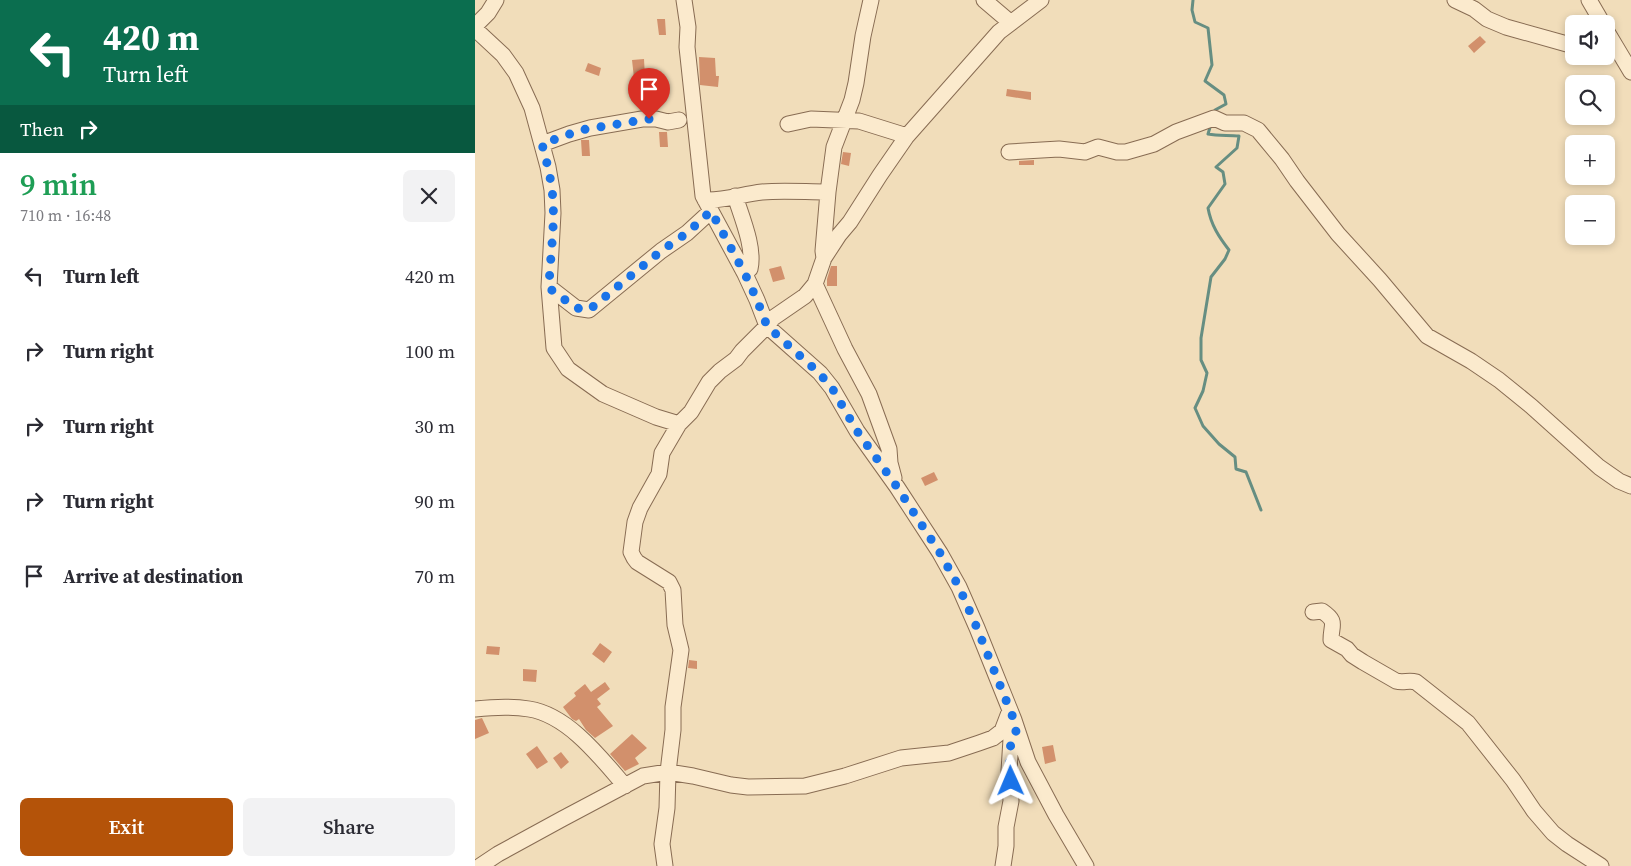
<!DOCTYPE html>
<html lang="en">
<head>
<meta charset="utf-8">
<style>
	body { margin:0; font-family:"Source Serif 4",serif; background:#f2f2f3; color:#2b2b33; height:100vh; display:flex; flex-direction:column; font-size:19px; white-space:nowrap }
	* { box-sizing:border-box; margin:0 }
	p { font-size:16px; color:#7c7c81 }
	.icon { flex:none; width:28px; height:28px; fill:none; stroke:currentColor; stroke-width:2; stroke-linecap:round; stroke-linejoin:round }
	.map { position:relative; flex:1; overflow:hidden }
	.drawer { display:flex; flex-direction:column; background:#fff; width:475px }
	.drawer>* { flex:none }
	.guide { background:#0b6e4f; color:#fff; overflow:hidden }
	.buttons { position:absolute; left:1090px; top:15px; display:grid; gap:10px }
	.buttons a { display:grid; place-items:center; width:50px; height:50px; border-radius:8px; background:#fff; box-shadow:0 2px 8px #0003; font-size:25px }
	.pin { position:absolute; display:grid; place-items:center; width:42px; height:42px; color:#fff; margin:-51px -21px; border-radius:50% 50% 50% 0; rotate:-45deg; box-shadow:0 0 5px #0007 }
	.pin .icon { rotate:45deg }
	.me { position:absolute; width:55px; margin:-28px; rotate:359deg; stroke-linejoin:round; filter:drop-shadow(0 0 4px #0008) }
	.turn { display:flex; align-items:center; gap:18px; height:105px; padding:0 20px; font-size:22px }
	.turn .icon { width:65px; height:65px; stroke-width:2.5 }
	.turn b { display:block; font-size:35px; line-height:42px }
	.then { display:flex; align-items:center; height:48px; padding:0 20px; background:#0003; gap:10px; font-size:19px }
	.round { display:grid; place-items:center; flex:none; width:52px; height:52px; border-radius:8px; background:#f2f2f3 }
	.head { display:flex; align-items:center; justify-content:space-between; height:85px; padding:0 20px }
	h1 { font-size:30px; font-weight:600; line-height:38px; color:#1e9e55 }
	.button { display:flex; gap:10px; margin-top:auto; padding:10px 20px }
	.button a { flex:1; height:58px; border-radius:8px; background:#b45309; color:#fff; font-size:20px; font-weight:600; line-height:58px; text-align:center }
	.button a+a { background:#f2f2f3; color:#2b2b33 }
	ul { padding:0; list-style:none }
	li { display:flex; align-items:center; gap:15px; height:75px; padding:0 20px }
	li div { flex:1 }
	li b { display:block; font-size:19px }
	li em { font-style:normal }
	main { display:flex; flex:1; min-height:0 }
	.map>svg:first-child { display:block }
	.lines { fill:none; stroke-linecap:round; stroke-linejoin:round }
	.stream { stroke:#668e82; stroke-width:3 }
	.building { fill:#d2906c }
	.minor-casing { stroke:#886c53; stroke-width:17 }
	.minor { stroke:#fbeacd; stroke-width:15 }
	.route { stroke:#1a73e8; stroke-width:9; stroke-dasharray:0 16.2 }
</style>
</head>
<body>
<main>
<section class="drawer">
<div class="guide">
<div class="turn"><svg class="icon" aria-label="left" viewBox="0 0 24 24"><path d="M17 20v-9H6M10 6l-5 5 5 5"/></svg><div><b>420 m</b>Turn left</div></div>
<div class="then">Then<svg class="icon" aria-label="right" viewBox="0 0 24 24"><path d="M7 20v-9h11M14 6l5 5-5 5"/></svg></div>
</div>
<div class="head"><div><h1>9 min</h1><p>710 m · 16:48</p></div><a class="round"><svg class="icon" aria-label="close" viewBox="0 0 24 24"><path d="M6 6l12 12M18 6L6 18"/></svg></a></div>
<ul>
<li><svg class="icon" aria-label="left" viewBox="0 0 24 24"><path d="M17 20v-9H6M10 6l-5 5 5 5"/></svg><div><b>Turn left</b></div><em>420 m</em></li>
<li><svg class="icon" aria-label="right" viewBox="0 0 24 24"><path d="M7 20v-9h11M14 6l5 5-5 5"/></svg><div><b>Turn right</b></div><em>100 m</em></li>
<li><svg class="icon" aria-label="right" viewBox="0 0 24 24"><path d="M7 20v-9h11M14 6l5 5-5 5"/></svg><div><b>Turn right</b></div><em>30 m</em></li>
<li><svg class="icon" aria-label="right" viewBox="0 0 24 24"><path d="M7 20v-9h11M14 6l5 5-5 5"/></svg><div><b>Turn right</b></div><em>90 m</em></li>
<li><svg class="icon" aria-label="arrive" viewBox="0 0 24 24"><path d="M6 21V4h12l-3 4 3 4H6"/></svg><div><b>Arrive at destination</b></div><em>70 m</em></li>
</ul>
<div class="button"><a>Exit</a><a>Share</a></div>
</section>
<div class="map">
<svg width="1156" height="866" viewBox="0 0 1156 866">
	<rect width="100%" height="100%" fill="#f1ddba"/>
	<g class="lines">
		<path class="stream" d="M718,0L717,10L720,22L733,28L737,65L730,81L749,95L751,104L740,110L739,114
			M736,124L733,134C743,136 753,135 764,136L762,148L741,167L748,172L750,184L733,208C736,225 744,237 754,250L750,259L736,277L726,338V360L732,373L728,391L720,408L728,426L744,444L760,457L761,469L771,472L786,510"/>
	</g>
	<path class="building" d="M182,19H190L191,35H184Z
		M1005,36L1011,42L999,53L993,46Z
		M224,57L240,58L241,76H244L243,87L225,85Z
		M169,59L170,77L159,78L157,60Z
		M113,63L126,68L124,76L110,71Z
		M532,89L556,92V100L531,96Z
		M184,132H192L193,147H185Z
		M106,140H114L115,156H107Z
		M368,152L376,153L374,166L366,164Z
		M559,160V165H544V161Z
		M306,266L310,279L298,282L294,269Z
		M356,266H362V286H352V279Z
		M459,472L463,480L450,486L446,478Z
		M125,643L137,652L129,663L117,654Z
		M12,646L25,647L24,655L11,654Z
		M214,660L222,661V669L213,668Z
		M48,669L62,670L61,682L48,681Z
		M130,682L135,689L122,699L126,704L122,707L138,726L120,738L111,730L104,719L101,721L97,719L88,707L101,696L99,693L110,684L116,692Z
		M7,718L14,733L0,739V720Z
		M157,734L172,748L160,758L164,764L150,771L135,754Z
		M578,745L581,761L570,764L567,747Z
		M62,746L73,762L62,769L51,754Z
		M86,752L94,762L86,769L78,758Z"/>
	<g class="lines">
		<defs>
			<path id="minor" d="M209,0L213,27L212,47L228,196L270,274L282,300L292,326L345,373L357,388L382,431L422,487L465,553L484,587L502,628L539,720L553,762L581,815L611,866
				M509,0L536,23
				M980,0L999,9L1012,19L1031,27L1099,46
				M1114,0L1128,24
				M0,26L13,13L21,0
				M0,29L28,55L41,73L57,108L73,167L77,190L78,213L74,287L79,348L93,369L128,394L181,417L204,424
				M1131,30L1156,72
				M313,124L336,119L384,121L432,136
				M67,144L94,134L115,128L167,119H181L193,122L204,120
				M534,152L584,149L610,152L623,147L642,152H651L679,144L701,132L739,118L750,123H769L783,130L807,159L822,181L863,234L905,280L952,336L996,361L1024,380L1056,406L1124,467L1144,481L1156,486
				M260,196C267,218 280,248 275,269
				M230,200C249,201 268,194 287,192C308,190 331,192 353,192
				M349,258L348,251L353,192L359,147L377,100L381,83L388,36L396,0
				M340,284L370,349L394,394L414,449L415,463L419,478
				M74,287L101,308L114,310L186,251L212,233L236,211
				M838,612L847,611C863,622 856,624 856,640L872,649L877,655L888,662L921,681C928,683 934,680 941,682L993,723L1038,780L1059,811L1078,833L1092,844L1126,866
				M0,709C18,707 37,706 54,709C93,715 126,758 150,786
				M5,866L23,854L87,819L168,776L193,772L218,776L256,785L273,787L330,786L370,776L426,758L474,753L504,743L518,738L527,731L535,710
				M190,866L187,844L192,808L193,772L198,730V707L206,650L200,625L198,590L194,582L162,562L159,558L156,552L160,522L165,508L184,474L187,453L204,424L216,412L234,382L245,371L261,359L267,351L292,326L298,318L330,296L340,284L349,258L364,235L375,222L405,175L432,136L524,32L566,0
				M528,866L531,846V827L536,801L534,771L536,739L541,731"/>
		</defs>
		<use href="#minor" class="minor-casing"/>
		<use href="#minor" class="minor"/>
	</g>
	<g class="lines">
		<path class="route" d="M174,119L106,130L67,144C71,159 75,174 77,190C81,222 75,255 74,288L101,308L114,310L186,251L212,233L236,211L270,274L282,300L292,326L344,373L357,388L382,431L422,487L465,553L484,587L502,628L539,720L541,731L536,739L534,771L536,781"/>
	</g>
</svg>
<div class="buttons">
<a><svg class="icon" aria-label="sound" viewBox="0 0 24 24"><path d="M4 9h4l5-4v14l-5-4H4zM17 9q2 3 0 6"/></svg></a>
<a><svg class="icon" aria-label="search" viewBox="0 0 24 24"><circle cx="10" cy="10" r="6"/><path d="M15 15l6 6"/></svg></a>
<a>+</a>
<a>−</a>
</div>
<div class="pin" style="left:174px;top:119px;background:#d93025"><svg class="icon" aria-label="arrive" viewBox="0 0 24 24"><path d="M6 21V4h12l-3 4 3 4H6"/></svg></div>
<svg class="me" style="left:536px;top:781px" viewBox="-20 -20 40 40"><path d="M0-17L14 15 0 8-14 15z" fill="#1a73e8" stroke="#fff" stroke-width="4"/></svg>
</div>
</main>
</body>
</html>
